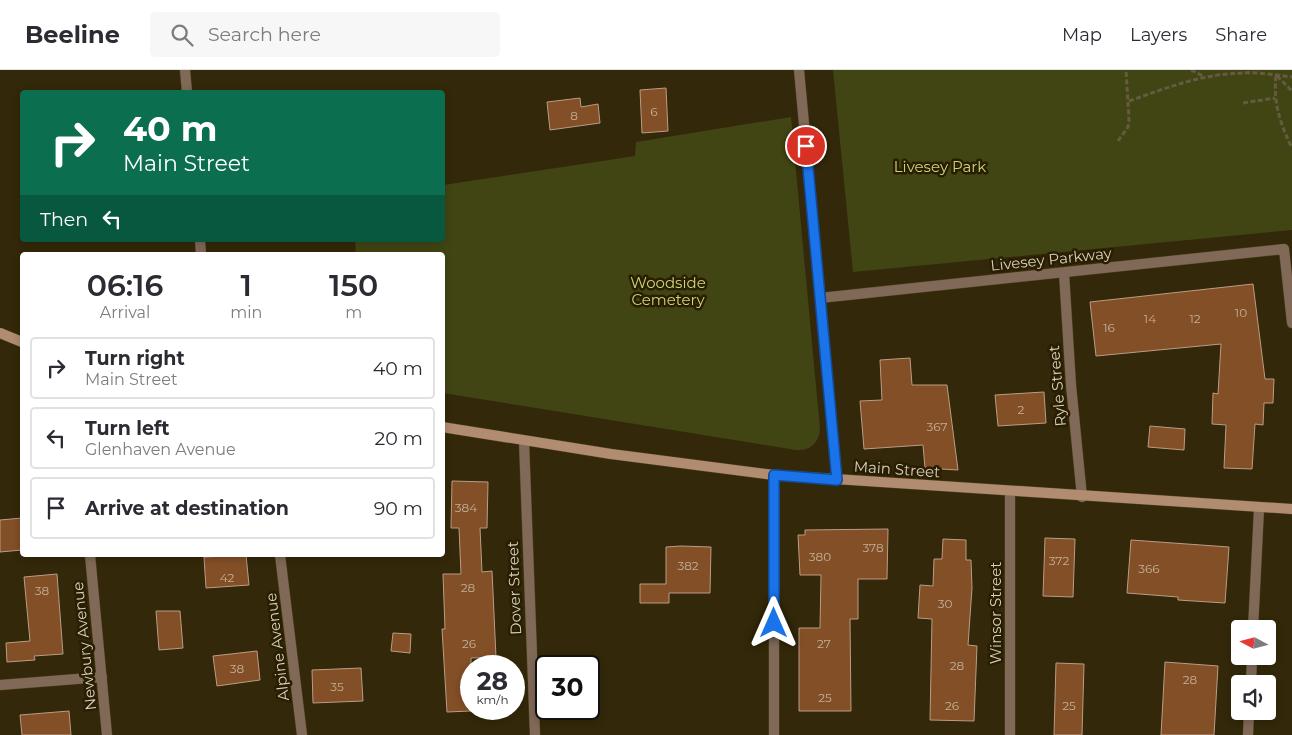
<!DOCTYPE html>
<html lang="en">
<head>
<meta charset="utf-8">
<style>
	body { margin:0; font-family:Montserrat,sans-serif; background:#f7f7f7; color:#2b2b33; height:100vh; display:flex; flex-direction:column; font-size:19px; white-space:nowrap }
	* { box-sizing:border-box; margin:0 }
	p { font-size:16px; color:#7c7c81 }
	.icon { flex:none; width:28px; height:28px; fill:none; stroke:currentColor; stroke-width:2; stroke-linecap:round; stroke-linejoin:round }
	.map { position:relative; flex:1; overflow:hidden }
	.drawer { position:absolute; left:20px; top:182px; width:425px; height:305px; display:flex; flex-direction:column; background:#fff; border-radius:5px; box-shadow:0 2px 8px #0003 }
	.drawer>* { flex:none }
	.hud { position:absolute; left:20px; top:20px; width:425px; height:152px; border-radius:5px; box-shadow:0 2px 8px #0003; background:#0b6e4f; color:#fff; overflow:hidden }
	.needle { width:32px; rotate:277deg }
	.controls { position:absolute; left:1231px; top:550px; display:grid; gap:10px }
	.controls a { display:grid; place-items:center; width:45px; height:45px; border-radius:5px; background:#fff; box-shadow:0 2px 8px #0003; font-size:25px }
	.speed { position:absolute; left:460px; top:585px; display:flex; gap:10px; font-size:25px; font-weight:700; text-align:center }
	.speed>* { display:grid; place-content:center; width:65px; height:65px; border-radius:50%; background:#fff; box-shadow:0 2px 8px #0003; line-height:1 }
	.speed small { font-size:12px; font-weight:400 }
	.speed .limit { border:2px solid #111; border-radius:8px; background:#fff; color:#111 }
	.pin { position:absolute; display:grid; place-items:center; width:42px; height:42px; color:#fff; margin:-21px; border:2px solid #fff; border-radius:50%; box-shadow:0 1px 5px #0007 }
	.me { position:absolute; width:55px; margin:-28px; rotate:0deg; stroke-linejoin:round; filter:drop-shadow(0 0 4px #0008) }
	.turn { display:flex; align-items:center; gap:18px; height:105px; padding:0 20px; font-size:22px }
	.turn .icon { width:65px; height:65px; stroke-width:2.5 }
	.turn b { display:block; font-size:35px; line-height:42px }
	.then { display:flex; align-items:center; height:48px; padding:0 20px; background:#0003; gap:10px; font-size:19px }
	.eta { display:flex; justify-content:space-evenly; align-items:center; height:85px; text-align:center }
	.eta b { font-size:30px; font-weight:600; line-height:35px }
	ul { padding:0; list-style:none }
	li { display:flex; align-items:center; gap:15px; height:62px; margin:0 10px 8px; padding:0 10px; border:2px solid #e1e1e2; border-radius:5px }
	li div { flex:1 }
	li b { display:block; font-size:19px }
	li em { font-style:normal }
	header { display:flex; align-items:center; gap:30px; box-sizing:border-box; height:70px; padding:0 25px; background:#fff; border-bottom:1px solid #e1e1e2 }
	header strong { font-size:24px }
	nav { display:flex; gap:28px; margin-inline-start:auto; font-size:18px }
	.search { width:350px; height:45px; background:#f7f7f7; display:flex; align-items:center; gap:12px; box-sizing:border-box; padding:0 18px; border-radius:5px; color:#7c7c81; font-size:19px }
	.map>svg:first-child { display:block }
	.green { fill:#414514 }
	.building { fill:#834f26; stroke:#bb9c86 }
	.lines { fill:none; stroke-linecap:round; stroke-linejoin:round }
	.minor-casing { stroke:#4d4326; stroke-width:11 }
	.secondary-casing { stroke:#4d4326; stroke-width:11 }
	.path { stroke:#655b40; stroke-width:3; stroke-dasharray:5 2.5; stroke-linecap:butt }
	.minor { stroke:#806957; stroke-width:10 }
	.secondary { stroke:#b28c70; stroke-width:10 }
	.route-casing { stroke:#114b97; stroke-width:12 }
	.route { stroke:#1a73e8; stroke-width:9 }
	.labels { text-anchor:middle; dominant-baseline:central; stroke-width:5; stroke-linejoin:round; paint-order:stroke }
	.number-label { font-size:12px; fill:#c3b09a }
	.park-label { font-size:15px; fill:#cbd577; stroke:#291e01 }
	.street-label { font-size:15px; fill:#d8d1c0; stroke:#291e01 }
</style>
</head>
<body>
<header>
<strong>Beeline</strong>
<div class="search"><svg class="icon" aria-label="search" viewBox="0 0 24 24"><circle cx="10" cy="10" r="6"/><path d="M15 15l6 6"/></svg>Search here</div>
<nav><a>Map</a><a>Layers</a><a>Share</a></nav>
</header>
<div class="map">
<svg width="1292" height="665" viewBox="0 0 1292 665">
	<rect width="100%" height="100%" fill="#332809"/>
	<path class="green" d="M833,0H1292V160L853,202Z
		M791,47L820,359C819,373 810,381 796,380L443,323L442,185H356L355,170H442L443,115L635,86L636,72Z"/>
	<path class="building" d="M666,18L668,61L642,63L640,20Z
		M580,28L581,37L598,34L600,53L550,60L547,32Z
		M1253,214L1265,309H1274L1273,333H1264L1263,355L1255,354L1252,399L1224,398L1226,355L1212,354L1213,323L1218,324L1221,274L1096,286L1090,232Z
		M910,288L912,315H947L958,400L925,398L923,375L864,379L860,331L882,330L880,290Z
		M1044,322L1046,353L998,356L995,325Z
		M1150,356L1185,359L1184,380L1148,377Z
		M452,411L488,412L487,458H480L482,502L492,501L496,587L471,588V641L447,642L442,559H445L443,504H461L459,458H451Z
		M22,448V480L0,482V450Z
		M888,459L887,509H858V549H850L851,641H799V558H820L821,505H800L798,465H805V460Z
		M1045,468L1075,469L1073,527L1043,526Z
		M943,469L966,470V490H971L972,518L968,575L977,576L974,651L930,650L932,549L918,548L920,515L933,516L934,489H942Z
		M1131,470L1229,477L1225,533L1178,530V527L1127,523Z
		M681,476L711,477L710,523H669V533H640V514H666V477Z
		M246,485L249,515L206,518L204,487Z
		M57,504L63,584L34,586L35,590L7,592L6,573L30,571L24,507Z
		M156,541H180L183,578L159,580Z
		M393,563L411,564L410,583L391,581Z
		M257,581L260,610L217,616L213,586Z
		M1165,592L1218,596L1214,665H1161Z
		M1056,593L1084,594L1082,665H1054Z
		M361,598L363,631L313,633L312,600Z
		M69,641L71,665H22L20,645Z"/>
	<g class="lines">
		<defs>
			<path id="minor" d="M185,0L187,22
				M799,0L837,410
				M200,170L201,185
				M1064,203L1071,315L1082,427
				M820,228L1284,179L1292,253
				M524,371L535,665
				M774,405V665
				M90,485L107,665
				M280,485L302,665
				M1253,559L1259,439
				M1251,614L1252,586
				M0,615L102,607
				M1010,665V421
				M1248,665L1249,641"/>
			<path id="secondary" d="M0,263L22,272
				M442,357L611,384L774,405L1292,439"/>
		</defs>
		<use href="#minor" class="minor-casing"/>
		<use href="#secondary" class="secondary-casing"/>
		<path class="path" d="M1191,0L1205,7
			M1276,6C1273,33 1280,53 1292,78
			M1277,6L1292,21
			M1129,31C1166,18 1202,4 1242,3C1258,2 1276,5 1292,7
			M1243,33L1275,28
			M1118,71L1128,57L1129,50L1126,0"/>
		<use href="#minor" class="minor"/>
		<use href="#secondary" class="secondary"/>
	</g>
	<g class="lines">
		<defs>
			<path id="route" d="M774,553V405L837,410L806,76"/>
		</defs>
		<use href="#route" class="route-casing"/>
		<use href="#route" class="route"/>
	</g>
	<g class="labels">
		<g class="number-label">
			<text x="654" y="41">6</text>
			<text x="574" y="45">8</text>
			<text x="1241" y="242">10</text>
			<text x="1150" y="248">14</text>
			<text x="1195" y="248">12</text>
			<text x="1109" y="257">16</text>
			<text x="1021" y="339">2</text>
			<text x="937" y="356">367</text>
			<text x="466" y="437">384</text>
			<text x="873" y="477">378</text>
			<text x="820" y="486">380</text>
			<text x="1059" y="490">372</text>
			<text x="688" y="495">382</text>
			<text x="1149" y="498">366</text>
			<text x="227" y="507">42</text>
			<text x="468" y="517">28</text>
			<text x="42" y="520">38</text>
			<text x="945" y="533">30</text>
			<text x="469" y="573">26</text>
			<text x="824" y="573">27</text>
			<text x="957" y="595">28</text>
			<text x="237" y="598">38</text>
			<text x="1190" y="609">28</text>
			<text x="337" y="616">35</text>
			<text x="825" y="627">25</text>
			<text x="952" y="635">26</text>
			<text x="1069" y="635">25</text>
		</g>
		<g class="park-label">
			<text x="940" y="96">Livesey Park</text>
			<text x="668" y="212">Woodside<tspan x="668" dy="17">Cemetery</tspan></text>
		</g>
		<g class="street-label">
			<text transform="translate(1051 189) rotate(-6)">Livesey Parkway</text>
			<text transform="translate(1057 316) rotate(-95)">Ryle Street</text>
			<text transform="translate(897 399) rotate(4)">Main Street</text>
			<text transform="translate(514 518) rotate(-92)">Dover Street</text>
			<text transform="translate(995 543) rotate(-90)">Winsor Street</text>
			<text transform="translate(84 576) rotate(-96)">Newbury Avenue</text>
			<text transform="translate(277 577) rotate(-97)">Alpine Avenue</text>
		</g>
	</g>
</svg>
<div class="controls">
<a><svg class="needle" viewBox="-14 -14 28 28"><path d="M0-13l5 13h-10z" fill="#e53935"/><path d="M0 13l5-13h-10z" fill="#7c7c81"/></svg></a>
<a><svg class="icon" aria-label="sound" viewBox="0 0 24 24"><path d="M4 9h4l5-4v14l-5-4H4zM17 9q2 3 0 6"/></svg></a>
</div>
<div class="speed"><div>28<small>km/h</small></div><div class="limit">30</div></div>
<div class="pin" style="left:806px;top:76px;background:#d93025"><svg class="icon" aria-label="arrive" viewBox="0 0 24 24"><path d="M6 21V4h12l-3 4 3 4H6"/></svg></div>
<svg class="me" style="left:774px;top:553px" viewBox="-20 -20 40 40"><path d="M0-17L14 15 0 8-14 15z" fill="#1a73e8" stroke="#fff" stroke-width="4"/></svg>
<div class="hud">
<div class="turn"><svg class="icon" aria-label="right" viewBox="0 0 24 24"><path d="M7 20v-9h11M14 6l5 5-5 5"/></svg><div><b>40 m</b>Main Street</div></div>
<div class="then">Then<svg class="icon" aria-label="left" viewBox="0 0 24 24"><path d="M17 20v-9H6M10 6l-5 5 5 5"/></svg></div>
</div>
<section class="drawer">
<div class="eta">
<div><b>06:16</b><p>Arrival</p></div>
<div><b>1</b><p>min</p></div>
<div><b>150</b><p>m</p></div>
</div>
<ul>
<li><svg class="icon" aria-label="right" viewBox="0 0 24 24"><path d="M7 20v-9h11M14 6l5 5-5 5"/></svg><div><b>Turn right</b><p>Main Street</p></div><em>40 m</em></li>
<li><svg class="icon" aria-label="left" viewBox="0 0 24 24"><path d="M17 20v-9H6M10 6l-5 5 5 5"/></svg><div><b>Turn left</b><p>Glenhaven Avenue</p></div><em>20 m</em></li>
<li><svg class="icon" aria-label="arrive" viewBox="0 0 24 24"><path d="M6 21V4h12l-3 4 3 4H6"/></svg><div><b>Arrive at destination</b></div><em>90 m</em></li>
</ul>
</section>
</div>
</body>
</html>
